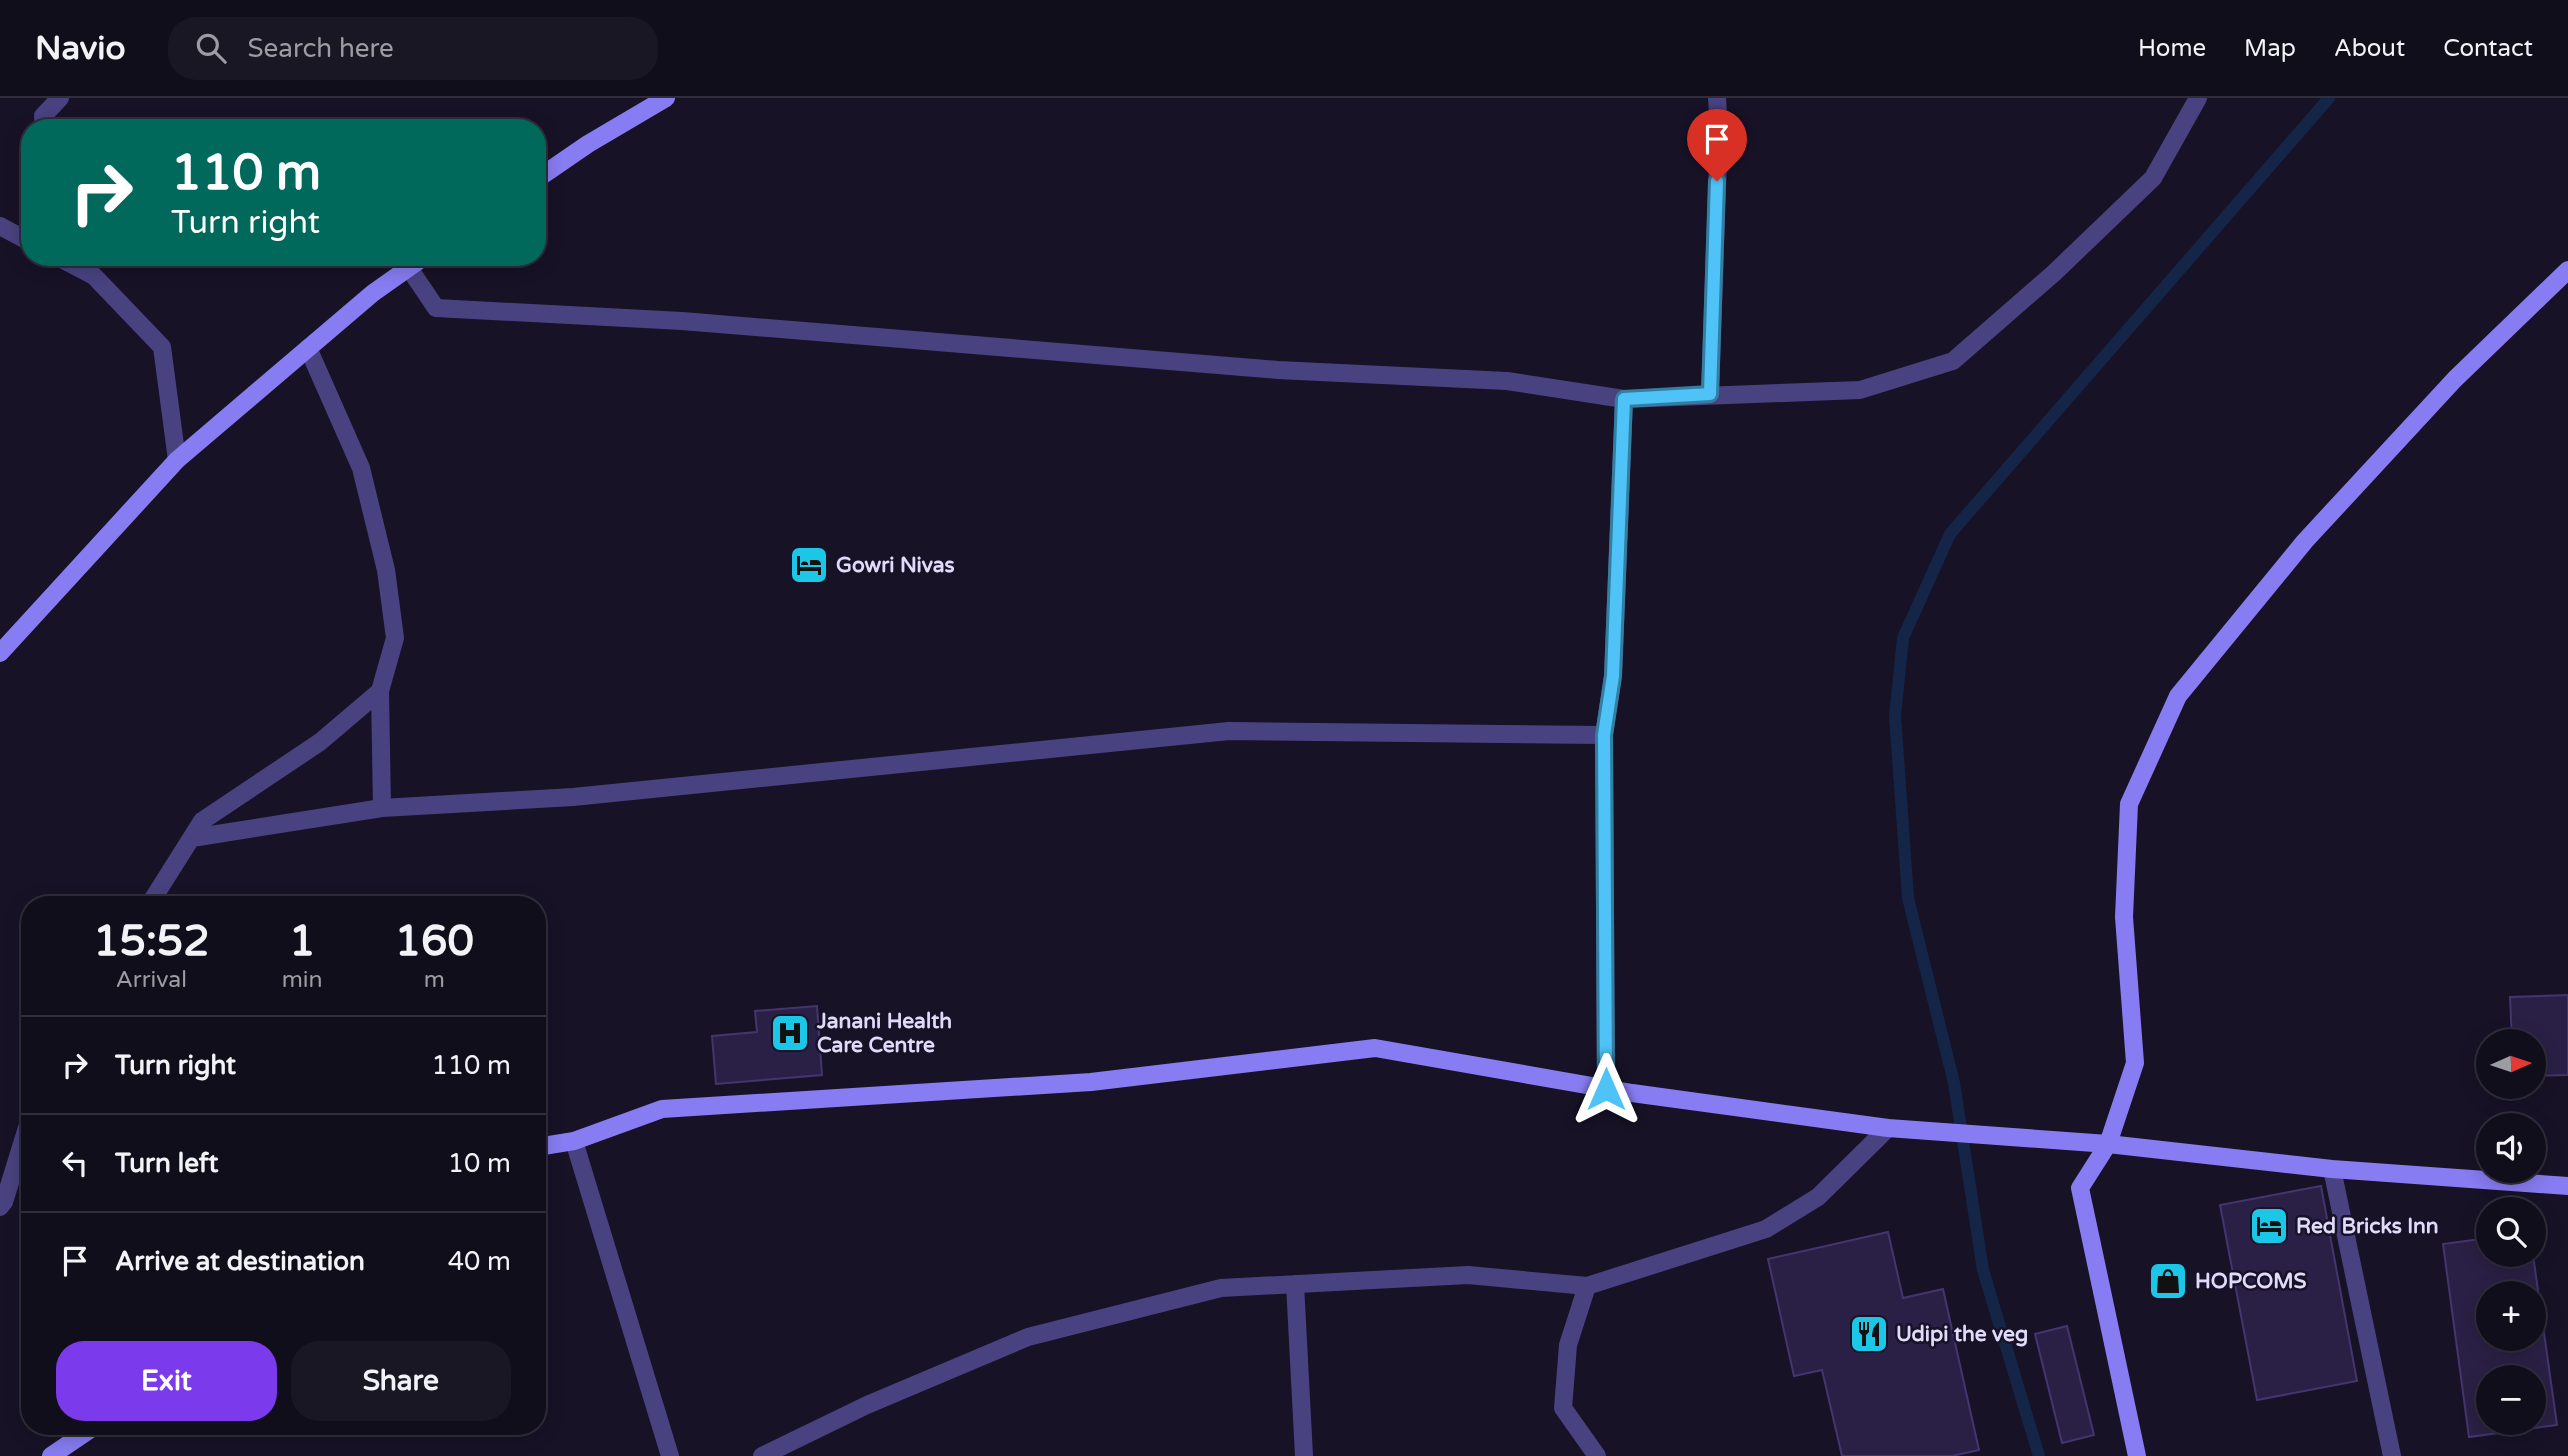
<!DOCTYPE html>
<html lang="en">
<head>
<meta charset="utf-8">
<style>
	body { margin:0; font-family:"Varela Round",sans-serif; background:#1a1725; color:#f1f3f6; height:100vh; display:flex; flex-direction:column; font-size:26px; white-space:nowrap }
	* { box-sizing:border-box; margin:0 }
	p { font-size:23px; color:#9c9ca3 }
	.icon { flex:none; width:38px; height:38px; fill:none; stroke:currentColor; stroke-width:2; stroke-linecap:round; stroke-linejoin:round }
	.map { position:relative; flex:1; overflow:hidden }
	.details { position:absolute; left:21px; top:798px; width:525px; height:539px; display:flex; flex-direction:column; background:#110e1c; border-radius:28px; box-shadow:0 4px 18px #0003,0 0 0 2px #302e3b }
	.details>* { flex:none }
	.top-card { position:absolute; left:21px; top:21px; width:525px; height:147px; border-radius:28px; box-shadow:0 4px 18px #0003,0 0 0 2px #302e3b; background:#00695c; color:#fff; overflow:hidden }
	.needle { width:46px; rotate:87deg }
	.controls { position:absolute; left:2476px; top:931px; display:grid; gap:14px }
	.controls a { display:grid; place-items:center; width:70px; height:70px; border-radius:50%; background:#110e1c; box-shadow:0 4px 18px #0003,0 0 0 2px #302e3b; font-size:35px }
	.pin { position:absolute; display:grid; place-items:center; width:60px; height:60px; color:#fff; margin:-72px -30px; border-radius:50% 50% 50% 0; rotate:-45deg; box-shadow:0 0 7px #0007 }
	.pin .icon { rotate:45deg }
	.me { position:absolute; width:77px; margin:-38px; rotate:0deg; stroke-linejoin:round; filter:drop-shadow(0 0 5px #0008) }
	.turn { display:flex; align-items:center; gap:24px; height:147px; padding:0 35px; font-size:32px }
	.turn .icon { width:91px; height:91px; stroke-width:2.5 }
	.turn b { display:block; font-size:49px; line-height:60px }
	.eta { display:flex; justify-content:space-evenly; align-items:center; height:119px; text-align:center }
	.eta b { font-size:42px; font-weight:700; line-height:49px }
	.primary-button { display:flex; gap:14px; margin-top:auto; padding:14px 35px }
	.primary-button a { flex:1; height:80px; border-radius:28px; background:#7c3aed; color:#fff; font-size:28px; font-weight:700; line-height:80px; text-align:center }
	.primary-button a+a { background:#1a1725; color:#f1f3f6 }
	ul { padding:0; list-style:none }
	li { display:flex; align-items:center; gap:21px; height:98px; padding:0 35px; border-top:2px solid #302e3b }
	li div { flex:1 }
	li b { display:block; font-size:26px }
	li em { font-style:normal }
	header { display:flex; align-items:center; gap:42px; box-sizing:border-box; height:98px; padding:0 35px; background:#110e1c; border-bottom:2px solid #302e3b }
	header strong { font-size:33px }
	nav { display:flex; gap:38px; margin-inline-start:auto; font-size:24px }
	.search { width:490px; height:63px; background:#1a1725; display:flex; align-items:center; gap:18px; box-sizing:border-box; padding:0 24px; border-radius:28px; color:#9c9ca3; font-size:26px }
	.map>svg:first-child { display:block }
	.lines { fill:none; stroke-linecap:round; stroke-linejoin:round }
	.stream { stroke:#142548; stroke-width:12 }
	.building { fill:#2a2045; stroke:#44356f; stroke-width:2; fill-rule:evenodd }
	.lane { stroke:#494280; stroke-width:18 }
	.street { stroke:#494280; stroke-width:18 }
	.secondary { stroke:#877cf1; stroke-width:18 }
	.route-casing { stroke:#337fa1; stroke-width:18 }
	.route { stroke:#4fc3f7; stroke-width:12 }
	.labels { text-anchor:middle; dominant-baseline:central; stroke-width:5; stroke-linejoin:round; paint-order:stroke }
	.poi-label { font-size:21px; font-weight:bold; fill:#e1dbfb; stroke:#171226; text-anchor:start }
</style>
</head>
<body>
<header>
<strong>Navio</strong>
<div class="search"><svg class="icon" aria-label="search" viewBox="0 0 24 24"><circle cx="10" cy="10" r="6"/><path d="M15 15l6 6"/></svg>Search here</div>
<nav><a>Home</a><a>Map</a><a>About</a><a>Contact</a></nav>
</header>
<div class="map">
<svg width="2568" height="1358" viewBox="0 0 2568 1358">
	<rect width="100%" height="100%" fill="#171226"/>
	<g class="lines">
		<path class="stream" d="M2039,1358L1983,1172L1954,985L1908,800L1895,618L1903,540L1950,436L2329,0"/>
	</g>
	<path class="building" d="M2568,897V977L2534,978V943H2512L2510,899Z
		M817,908L822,977L716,986L712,938L757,934L755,913Z
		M2321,1088L2357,1283L2257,1302L2220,1107Z
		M1888,1134L1903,1200L1943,1191L1979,1352L1952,1358H1842L1822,1272L1794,1278L1768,1161Z
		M2488,1140V1157H2533L2557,1327L2469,1339L2443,1146ZM2488,1195H2534V1241H2488ZM2488,1279H2534V1325H2488Z
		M2067,1228L2094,1337L2062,1345L2035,1236Z"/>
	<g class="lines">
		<path class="lane" d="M2332,1071L2392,1358"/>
		<path class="street" d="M44,30L43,18L60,0
			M0,128L30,144
			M58,159L94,178L162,249L177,362
			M409,170L436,210L682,223L1278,272L1507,283L1624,301L1860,292L1953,263L2054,175L2153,80L2198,0
			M1710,296L1719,32L1717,0
			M380,593L382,710L573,699L1229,633L1604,637
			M192,740L382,710
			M149,807L202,723L320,644L380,593L395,540L386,472L361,370L308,250
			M1606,991L1604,637L1613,578L1624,301
			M574,1043L670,1358
			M0,1109L4,1104L30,1020
			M1295,1186L1304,1358
			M1587,1188L1568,1247L1563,1310L1597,1358
			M762,1358L867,1307L1028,1239L1221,1190L1468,1177L1587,1188L1766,1131L1818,1099L1888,1030"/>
		<path class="secondary" d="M537,81L588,46L666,0
			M0,555L177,362L373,195L424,159
			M537,1049L574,1043L662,1011L1091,984L1375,950L1632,995L1888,1030L2108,1046L2332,1071L2568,1088
			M51,1358L95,1328
			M2137,1358L2080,1090L2108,1046L2135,965L2124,819L2129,706L2178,598L2305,443L2455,281L2568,172"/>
	</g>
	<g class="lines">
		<defs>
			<path id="route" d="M1606,991L1604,637L1613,578L1624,301L1710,296L1717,83"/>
		</defs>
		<use href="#route" class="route-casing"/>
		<use href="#route" class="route"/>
	</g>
	<defs>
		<symbol id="hotel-square" viewBox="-11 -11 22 22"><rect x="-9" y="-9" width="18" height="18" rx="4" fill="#1bc6e7" stroke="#171226"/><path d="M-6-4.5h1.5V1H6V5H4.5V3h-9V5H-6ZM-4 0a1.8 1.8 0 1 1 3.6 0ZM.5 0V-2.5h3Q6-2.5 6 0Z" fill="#111"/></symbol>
		<symbol id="hospital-square" viewBox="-11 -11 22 22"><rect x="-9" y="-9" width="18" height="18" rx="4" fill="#1bc6e7" stroke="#171226"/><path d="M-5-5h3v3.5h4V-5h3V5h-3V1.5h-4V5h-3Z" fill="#111"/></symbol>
		<symbol id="shop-square" viewBox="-11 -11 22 22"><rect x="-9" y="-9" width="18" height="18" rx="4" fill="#1bc6e7" stroke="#171226"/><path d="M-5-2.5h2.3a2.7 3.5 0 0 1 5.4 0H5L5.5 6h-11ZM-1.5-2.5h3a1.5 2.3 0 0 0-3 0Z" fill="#111"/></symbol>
		<symbol id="restaurant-square" viewBox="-11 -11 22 22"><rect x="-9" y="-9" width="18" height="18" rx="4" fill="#1bc6e7" stroke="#171226"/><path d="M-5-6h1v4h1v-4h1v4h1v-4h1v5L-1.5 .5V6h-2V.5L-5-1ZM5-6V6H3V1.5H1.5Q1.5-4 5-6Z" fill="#111"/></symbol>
	</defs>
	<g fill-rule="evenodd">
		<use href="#hotel-square" x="787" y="445" width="44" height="44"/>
		<use href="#hospital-square" x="768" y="913" width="44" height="44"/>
		<use href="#hotel-square" x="2247" y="1106" width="44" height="44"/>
		<use href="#shop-square" x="2146" y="1161" width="44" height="44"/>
		<use href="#restaurant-square" x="1847" y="1214" width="44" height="44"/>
	</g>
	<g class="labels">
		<g class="poi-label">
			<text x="836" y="467">Gowri Nivas</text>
			<text x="817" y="923">Janani Health<tspan x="817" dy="24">Care Centre</tspan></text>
			<text x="2296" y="1128">Red Bricks Inn</text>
			<text x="2195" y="1183">HOPCOMS</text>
			<text x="1896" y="1236">Udipi the veg</text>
		</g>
	</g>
</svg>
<div class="controls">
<a><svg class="needle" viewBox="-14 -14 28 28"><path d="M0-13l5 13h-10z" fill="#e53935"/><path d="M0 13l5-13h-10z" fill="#9c9ca3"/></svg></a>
<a><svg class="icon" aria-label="sound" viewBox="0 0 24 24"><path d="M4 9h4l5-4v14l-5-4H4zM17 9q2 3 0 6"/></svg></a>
<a><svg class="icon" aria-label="search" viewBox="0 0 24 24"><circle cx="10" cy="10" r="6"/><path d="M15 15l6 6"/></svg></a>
<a>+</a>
<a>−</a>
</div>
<div class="pin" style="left:1717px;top:83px;background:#d93025"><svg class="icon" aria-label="arrive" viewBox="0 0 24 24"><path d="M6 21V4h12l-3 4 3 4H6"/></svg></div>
<svg class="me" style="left:1606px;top:991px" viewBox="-20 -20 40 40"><path d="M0-17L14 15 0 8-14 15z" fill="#4fc3f7" stroke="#fff" stroke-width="4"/></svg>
<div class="top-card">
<div class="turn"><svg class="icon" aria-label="right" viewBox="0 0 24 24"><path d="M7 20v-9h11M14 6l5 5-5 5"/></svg><div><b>110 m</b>Turn right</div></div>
</div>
<section class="details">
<div class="eta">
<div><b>15:52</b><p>Arrival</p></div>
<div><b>1</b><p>min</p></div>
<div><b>160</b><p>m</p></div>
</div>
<ul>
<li><svg class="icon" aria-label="right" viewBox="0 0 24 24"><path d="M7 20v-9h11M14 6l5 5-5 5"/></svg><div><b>Turn right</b></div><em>110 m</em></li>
<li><svg class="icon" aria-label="left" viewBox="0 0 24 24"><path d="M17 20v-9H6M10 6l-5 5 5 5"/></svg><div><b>Turn left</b></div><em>10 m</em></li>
<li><svg class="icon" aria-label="arrive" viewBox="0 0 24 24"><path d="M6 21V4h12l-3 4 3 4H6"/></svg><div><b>Arrive at destination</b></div><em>40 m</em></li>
</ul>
<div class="primary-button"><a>Exit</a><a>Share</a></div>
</section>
</div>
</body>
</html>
